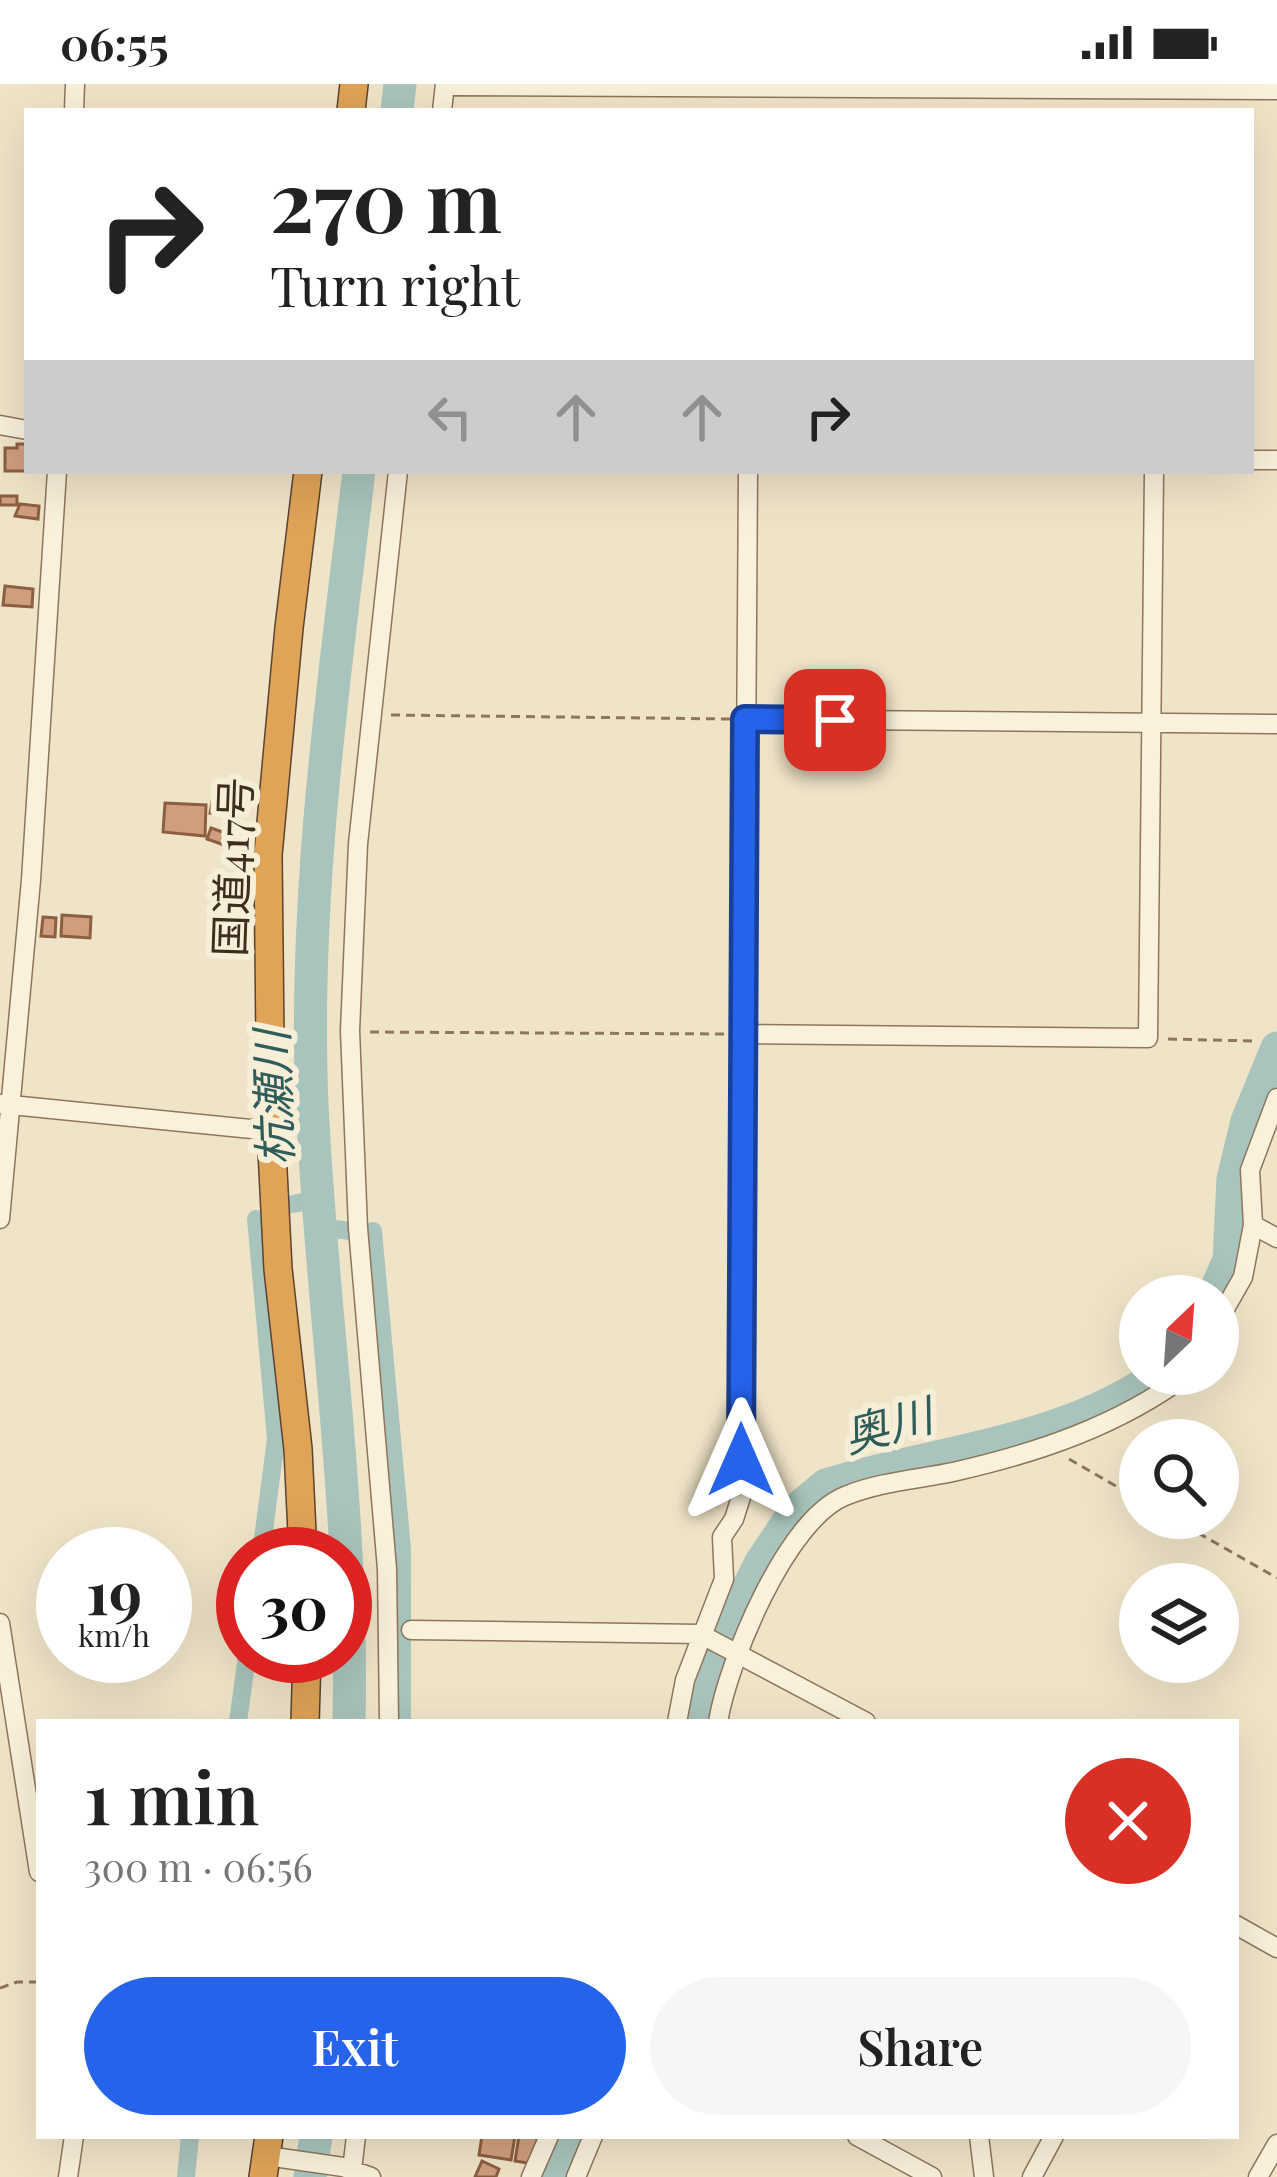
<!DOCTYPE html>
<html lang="en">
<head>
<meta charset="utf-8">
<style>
	body { margin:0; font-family:"Playfair Display","Noto Sans JP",serif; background:#f6f6f6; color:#222; height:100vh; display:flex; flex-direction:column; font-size:45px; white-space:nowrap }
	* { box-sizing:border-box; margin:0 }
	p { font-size:39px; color:#767676 }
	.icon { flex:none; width:66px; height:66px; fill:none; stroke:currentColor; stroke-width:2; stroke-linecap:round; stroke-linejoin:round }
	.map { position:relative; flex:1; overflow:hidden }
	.drawer { position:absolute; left:36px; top:1635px; width:1203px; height:420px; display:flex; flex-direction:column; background:#fff; border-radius:0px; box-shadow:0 12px 48px #0002 }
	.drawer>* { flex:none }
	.banner { position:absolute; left:24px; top:24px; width:1230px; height:366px; border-radius:0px; box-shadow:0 12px 48px #0002; background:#fff; color:#222; overflow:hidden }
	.needle { width:78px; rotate:25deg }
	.fabs { position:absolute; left:1119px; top:1191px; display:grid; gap:24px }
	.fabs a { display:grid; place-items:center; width:120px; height:120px; border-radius:50%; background:#fff; box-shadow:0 12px 48px #0002; font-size:60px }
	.speed { position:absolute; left:36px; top:1443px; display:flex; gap:24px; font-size:60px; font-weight:700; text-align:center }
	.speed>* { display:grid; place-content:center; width:156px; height:156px; border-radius:50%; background:#fff; box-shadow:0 12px 48px #0002; line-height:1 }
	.speed small { font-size:30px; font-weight:400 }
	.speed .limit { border:18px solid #d22; background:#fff; color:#111 }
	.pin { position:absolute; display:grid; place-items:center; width:102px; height:102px; color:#fff; margin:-51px; border-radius:24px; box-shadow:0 6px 18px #0006 }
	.me { position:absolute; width:132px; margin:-66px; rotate:0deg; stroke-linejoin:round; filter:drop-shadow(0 0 9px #0008) }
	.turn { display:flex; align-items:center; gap:42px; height:252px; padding:0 48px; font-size:54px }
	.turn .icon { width:156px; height:156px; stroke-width:2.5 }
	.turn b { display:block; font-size:84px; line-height:102px }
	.lanes { display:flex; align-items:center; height:114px; padding:0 48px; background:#0003; justify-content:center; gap:60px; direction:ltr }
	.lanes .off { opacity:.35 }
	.round { display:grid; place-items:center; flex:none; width:126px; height:126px; border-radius:63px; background:#f6f6f6 }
	.summary { display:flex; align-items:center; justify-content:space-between; height:204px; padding:0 48px }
	h1 { font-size:72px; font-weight:600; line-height:90px }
	.action { display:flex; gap:24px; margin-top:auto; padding:24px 48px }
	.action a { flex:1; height:138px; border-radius:72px; background:#2563eb; color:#fff; font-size:48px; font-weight:600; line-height:138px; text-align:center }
	.action a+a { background:#f6f6f6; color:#222 }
	.status { display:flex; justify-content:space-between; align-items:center; height:84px; padding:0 60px; background:#fff; direction:ltr }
	.status svg { height:33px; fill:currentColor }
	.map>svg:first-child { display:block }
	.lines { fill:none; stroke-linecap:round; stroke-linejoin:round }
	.canal { stroke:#a9c4bc; stroke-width:18 }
	.river { stroke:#a9c4bc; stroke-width:33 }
	.building { fill:#cf9f7d; stroke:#8d5f41; stroke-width:3 }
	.minor-casing { stroke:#8d765c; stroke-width:21 }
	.highway-casing { stroke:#5b4430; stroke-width:30 }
	.path { stroke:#8d765c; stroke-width:3; stroke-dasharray:9 6; stroke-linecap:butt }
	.minor { stroke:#faf1dc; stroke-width:18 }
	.highway { stroke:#e0a458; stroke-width:27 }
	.route-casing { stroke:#184099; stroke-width:30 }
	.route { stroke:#2563eb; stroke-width:21 }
	.labels { text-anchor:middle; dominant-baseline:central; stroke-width:12; stroke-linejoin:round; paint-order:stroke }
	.street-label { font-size:42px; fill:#3d2e20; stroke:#f7eed8 }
	.water-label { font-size:45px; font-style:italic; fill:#2f5d5a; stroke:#f7eed8 }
</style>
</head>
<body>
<div class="status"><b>06:55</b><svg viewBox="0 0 49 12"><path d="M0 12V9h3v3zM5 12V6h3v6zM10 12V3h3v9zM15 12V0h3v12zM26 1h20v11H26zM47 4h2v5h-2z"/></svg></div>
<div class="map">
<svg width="1277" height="2093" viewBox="0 0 1277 2093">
	<rect width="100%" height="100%" fill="#f0e4c8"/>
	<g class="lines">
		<path class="canal" d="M293,1120L318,1115
			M256,1135L276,1355L261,1470
			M321,1143L350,1147
			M373,1147L402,1465V1638
			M238,1638L247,1572
			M186,2093L190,2052"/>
		<path class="river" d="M397,27L400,0
			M1213,1212L1229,1176L1233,1095L1247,1037L1277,964
			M349,1638C354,1431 322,1227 312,1021C303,809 334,597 359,387
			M696,1638L700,1601L760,1480L796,1426L826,1401C937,1366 1062,1360 1159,1290
			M310,2093L316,2052
			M554,2093L573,2052"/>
	</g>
	<path class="building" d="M17,360H27V387H34H5V364H17Z
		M0,412H17V421H0Z
		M20,420L39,422L38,435L15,432Z
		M5,502L33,505L32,523L3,521Z
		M214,707L242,710L243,731L210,729Z
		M165,719L206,721L205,752L163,748Z
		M211,744L234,752L230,763L207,755Z
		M62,831L91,833L90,854L61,852Z
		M43,833L56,834L55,853L41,852Z
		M482,2052H515L511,2076L479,2071Z
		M519,2052L538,2054L528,2079L515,2077Z
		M482,2077L499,2085L496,2093H475Z"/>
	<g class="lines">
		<defs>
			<path id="minor" d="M454,2L1277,6
				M74,27L75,0
				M442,27L445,0
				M0,341L27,346
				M1251,376H1277
				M745,635L1277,640
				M743,950L1148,954L1154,387
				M1277,1014L1250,1086L1253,1141L1277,1154
				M1,1020L271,1047
				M0,1135L31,796L57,387
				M1218,1237L1243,1193L1253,1141
				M0,1539L39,1788
				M411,1546L700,1550L866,1638
				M389,1638L387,1485L358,1144L350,947L358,760L398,387
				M677,1638L685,1596L724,1495L722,1453L734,1435L741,1413L748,387
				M718,1638C728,1578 786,1436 845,1412C878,1398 919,1395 953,1388C1037,1369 1118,1342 1188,1290
				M1236,1841L1277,1864
				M857,2052L932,2093
				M979,2052L984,2093
				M267,2072L343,2083L371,2093
				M352,2086L356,2052
				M68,2093L74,2052
				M531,2093L549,2052
				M576,2093L593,2052
				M1032,2093L1054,2052
				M1258,2093L1277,2060"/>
			<path id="highway" d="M351,27L354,0
				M303,1470L298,1365L278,1185L271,1047L268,771L289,544L308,387
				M305,1638L307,1572
				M263,2093L269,2052"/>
		</defs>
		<use href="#minor" class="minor-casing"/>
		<use href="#highway" class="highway-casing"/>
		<path class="path" d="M391,631L730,635
			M370,948L726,950
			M1168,955L1253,957
			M1069,1375L1140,1416
			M1172,1434L1277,1494
			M0,1904L17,1898H39"/>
		<use href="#minor" class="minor"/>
		<use href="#highway" class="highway"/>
	</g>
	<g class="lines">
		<defs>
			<path id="route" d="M741,1376L745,635L835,636"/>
		</defs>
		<use href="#route" class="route-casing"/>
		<use href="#route" class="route"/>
	</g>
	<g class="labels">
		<g class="street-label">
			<text transform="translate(231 783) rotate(-88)">国道417号</text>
		</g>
		<g class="water-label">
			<text transform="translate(271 1014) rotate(-92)">杭瀬川</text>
			<text transform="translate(887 1339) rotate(-15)">奥川</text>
		</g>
	</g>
</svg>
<div class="fabs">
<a><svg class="needle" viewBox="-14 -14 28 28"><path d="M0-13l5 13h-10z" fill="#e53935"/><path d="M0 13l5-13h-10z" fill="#767676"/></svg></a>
<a><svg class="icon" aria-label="search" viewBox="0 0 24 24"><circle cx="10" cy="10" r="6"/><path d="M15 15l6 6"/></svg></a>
<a><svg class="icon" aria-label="layers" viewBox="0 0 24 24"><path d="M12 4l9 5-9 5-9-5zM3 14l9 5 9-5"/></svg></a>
</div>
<div class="speed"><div>19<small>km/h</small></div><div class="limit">30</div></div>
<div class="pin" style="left:835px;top:636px;background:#d93025"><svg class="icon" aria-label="arrive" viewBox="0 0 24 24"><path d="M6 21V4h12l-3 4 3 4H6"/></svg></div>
<svg class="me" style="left:741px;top:1376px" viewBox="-20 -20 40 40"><path d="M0-17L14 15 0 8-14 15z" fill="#2563eb" stroke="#fff" stroke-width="4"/></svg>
<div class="banner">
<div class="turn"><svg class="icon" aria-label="right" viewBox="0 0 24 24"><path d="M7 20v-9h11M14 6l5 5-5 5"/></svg><div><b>270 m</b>Turn right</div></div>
<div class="lanes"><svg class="icon off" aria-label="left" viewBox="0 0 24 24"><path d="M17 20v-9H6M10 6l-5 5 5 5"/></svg><svg class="icon off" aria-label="ahead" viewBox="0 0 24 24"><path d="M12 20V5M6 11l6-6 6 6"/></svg><svg class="icon off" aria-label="ahead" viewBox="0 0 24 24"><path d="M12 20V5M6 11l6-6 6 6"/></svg><svg class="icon" aria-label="right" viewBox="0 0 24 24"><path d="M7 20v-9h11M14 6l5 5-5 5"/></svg></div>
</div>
<section class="drawer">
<div class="summary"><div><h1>1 min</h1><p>300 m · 06:56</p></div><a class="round" style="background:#d93025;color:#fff"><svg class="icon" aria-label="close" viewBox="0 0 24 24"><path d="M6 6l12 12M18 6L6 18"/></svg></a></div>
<div class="action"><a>Exit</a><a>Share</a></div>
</section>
</div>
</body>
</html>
